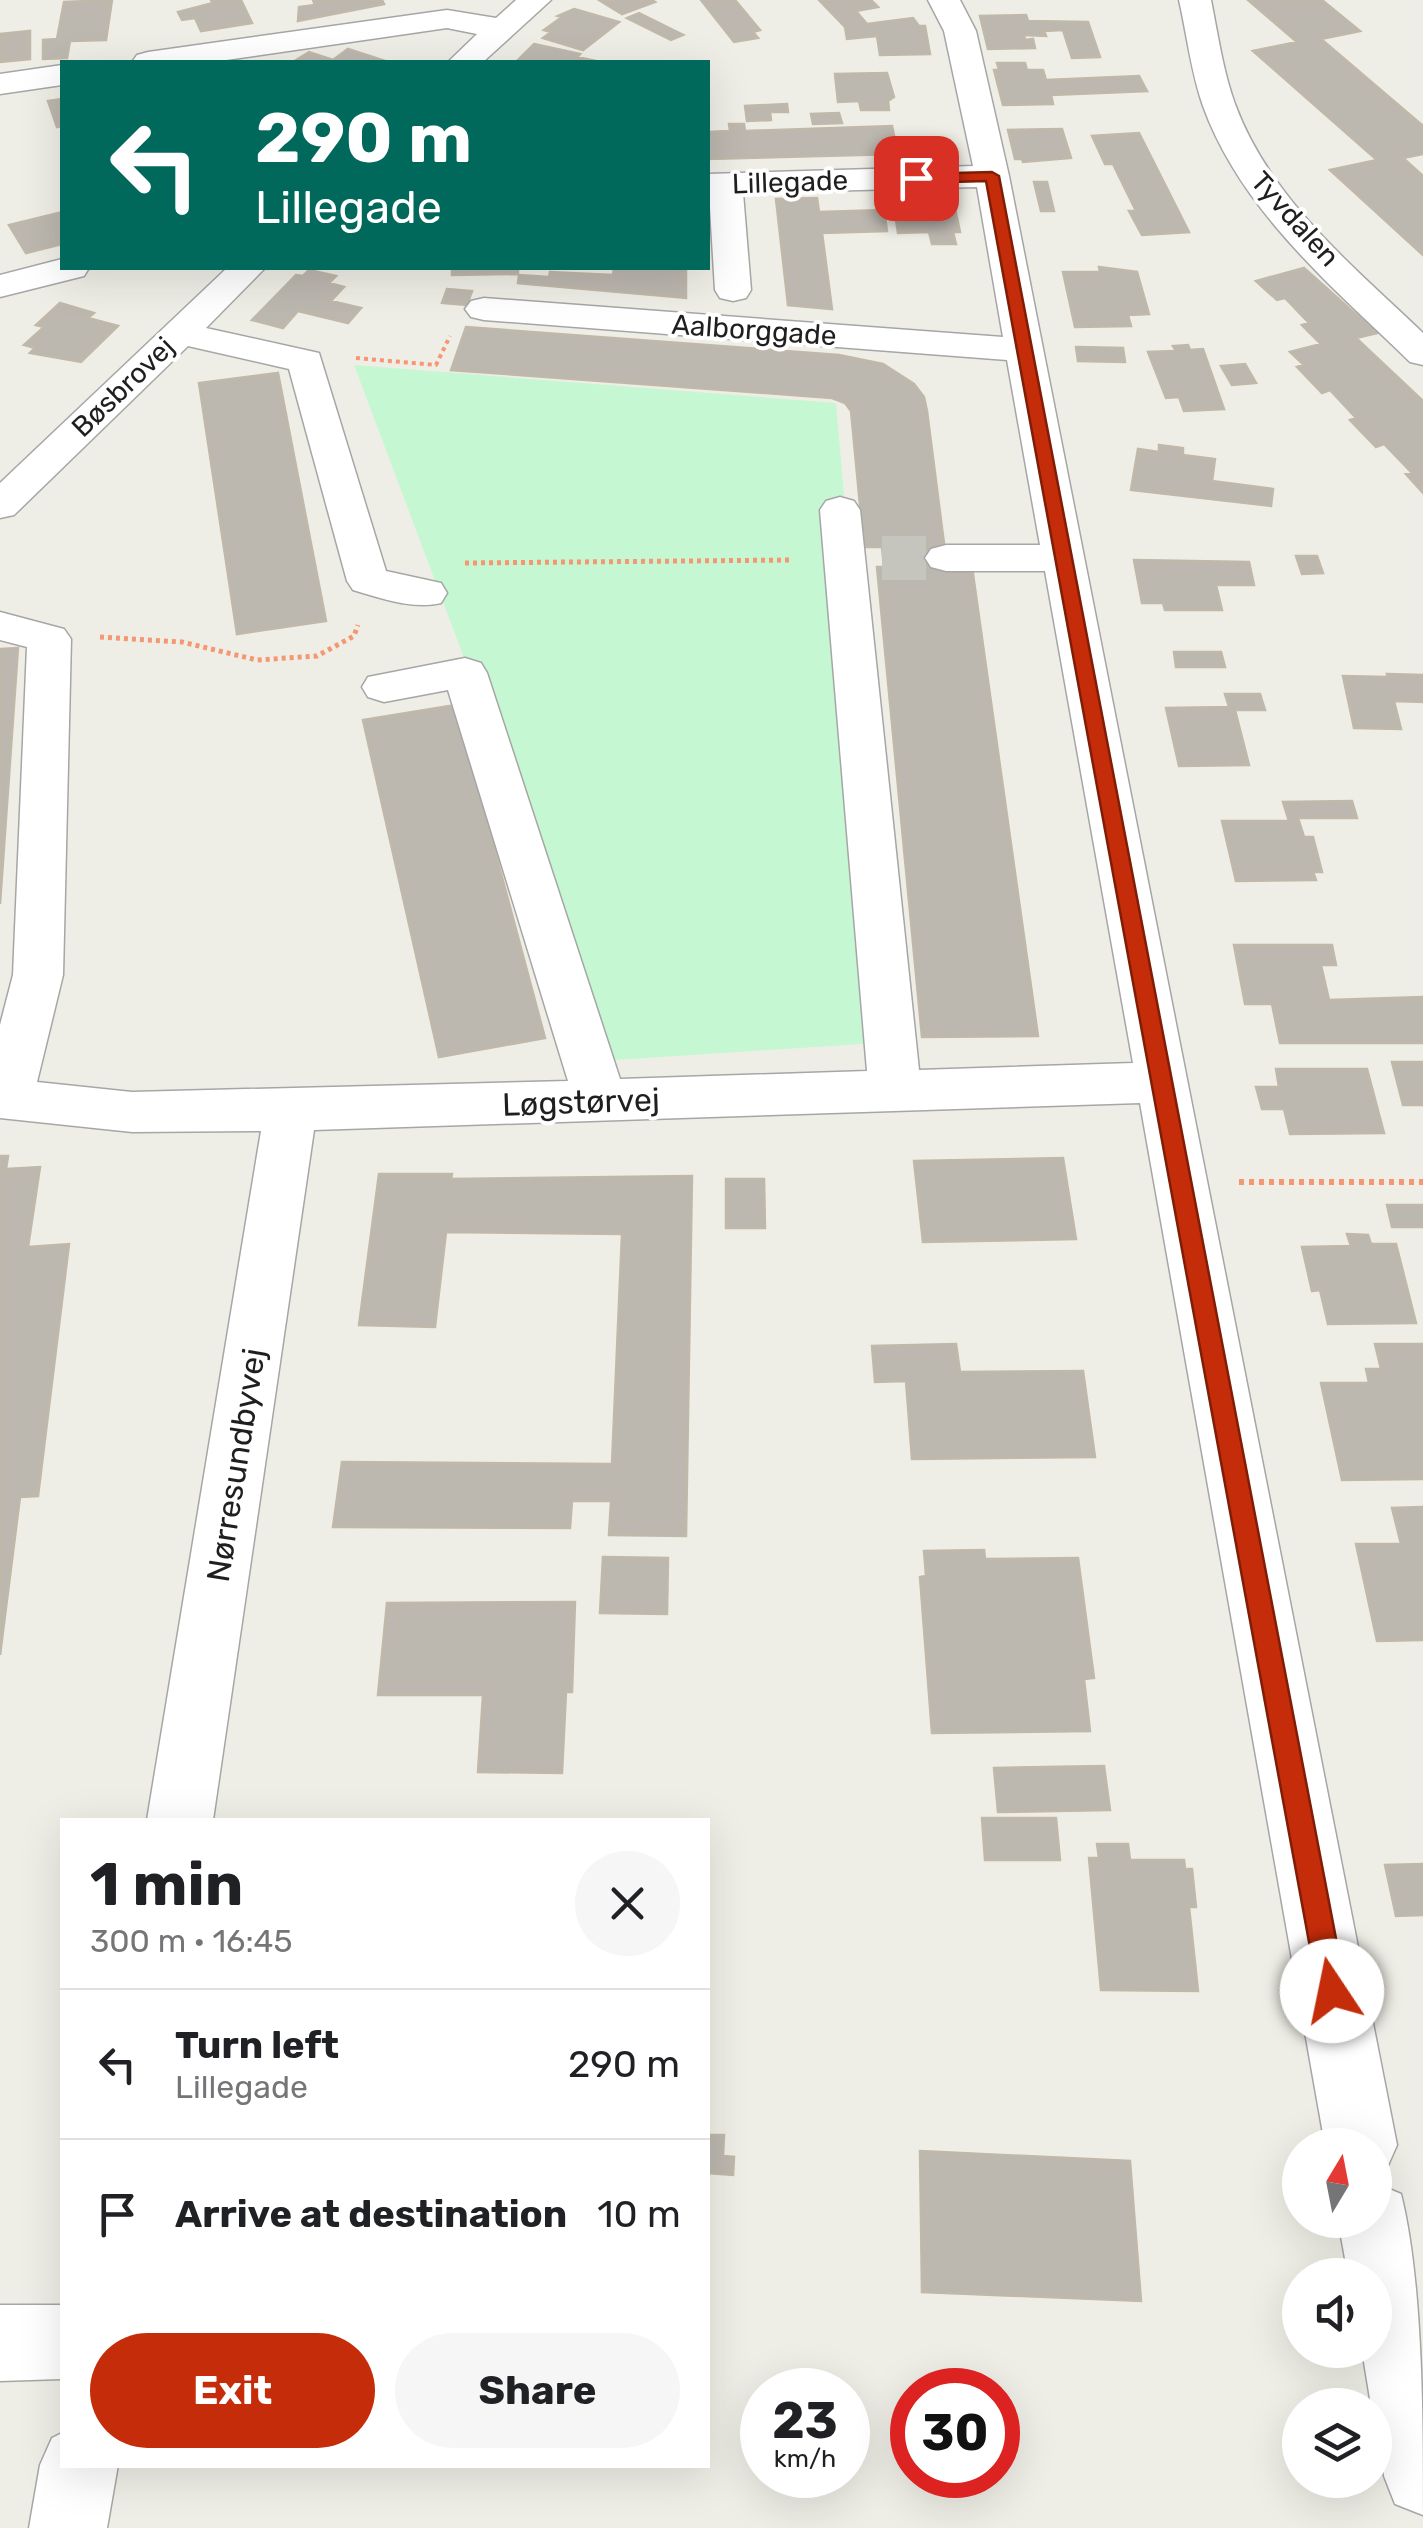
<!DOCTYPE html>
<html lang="en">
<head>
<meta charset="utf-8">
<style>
	body { margin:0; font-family:Rubik,sans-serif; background:#f6f6f6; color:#202124; height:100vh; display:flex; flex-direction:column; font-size:38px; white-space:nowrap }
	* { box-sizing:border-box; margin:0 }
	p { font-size:32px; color:#757577 }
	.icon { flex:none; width:55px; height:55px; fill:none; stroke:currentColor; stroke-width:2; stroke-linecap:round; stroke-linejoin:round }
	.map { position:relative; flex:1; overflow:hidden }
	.details { position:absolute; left:60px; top:1818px; width:650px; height:650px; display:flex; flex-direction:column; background:#fff; border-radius:0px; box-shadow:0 10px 40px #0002 }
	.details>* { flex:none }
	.guide { position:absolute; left:60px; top:60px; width:650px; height:210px; border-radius:0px; box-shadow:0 10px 40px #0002; background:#00695c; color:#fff; overflow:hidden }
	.needle { width:65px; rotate:10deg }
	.fabs { position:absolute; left:1282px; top:2128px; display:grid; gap:20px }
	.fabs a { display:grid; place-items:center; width:110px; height:110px; border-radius:50%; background:#fff; box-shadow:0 10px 40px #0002; font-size:50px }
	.speed { position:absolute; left:740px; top:2368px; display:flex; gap:20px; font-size:50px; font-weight:700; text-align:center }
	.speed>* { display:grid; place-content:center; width:130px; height:130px; border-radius:50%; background:#fff; box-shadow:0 10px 40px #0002; line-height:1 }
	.speed small { font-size:25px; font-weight:400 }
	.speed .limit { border:15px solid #d22; background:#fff; color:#111 }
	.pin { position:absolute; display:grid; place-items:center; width:85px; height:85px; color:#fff; margin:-42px; border-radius:20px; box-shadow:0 5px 15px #0006 }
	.me { position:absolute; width:110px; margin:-55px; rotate:349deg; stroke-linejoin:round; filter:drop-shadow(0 0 8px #0008) }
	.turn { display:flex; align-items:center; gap:35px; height:210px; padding:0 30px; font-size:45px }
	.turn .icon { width:130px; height:130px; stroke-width:2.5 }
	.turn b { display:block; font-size:70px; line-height:85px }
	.round { display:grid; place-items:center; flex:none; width:105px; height:105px; border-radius:52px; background:#f6f6f6 }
	.headline { display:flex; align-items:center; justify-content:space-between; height:170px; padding:0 30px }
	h1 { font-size:60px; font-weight:700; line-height:75px }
	.cta { display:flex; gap:20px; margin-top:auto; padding:20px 30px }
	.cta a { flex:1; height:115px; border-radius:60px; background:#c52c09; color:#fff; font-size:40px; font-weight:700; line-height:115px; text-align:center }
	.cta a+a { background:#f6f6f6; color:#202124 }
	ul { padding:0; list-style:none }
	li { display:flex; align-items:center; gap:30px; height:150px; padding:0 30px; border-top:2px solid #e0e0e0 }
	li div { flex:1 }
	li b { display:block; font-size:38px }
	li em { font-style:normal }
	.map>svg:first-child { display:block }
	.park { fill:#c5f7d2 }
	.building { fill:#bcb7af; stroke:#c0b8a9; stroke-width:2.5 }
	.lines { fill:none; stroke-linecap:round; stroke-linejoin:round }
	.minor-tunnel { stroke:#c5c5be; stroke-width:44; stroke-dasharray:44 22; stroke-linecap:butt }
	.minor-casing { stroke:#a6a6a6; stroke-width:3 }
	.path-far2 { stroke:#f49873; stroke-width:4; stroke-dasharray:4 4; stroke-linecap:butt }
	.path-far1 { stroke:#f49873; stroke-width:5; stroke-dasharray:4 4; stroke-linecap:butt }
	.path { stroke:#f49873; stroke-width:6; stroke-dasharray:5 5; stroke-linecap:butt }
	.minor { fill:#fff; fill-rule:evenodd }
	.route { fill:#c52c09; stroke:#801d06; stroke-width:2.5 }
	.labels { text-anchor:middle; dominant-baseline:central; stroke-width:8; stroke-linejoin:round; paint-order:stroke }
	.far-street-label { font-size:28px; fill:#1f1f1f; stroke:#fff }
	.street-label { font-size:32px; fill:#1f1f1f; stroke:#fff }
</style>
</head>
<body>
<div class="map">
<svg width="1423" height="2528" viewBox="0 0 1423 2528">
	<rect width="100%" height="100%" fill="#efeee6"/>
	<path class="park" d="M354,365L836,403L844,496L831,500L876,1043L615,1060Z"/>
	<path class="building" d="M112,0L106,40L70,41L67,58L43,59V40L57,39L64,2Z
		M211,0H241L252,23L201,31L195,18L182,20L178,12L213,3Z
		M313,0H382L384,4L298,21L299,7L315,5Z
		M599,0H652L655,2L622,14Z
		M701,0H735L760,30L753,32L758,38L734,42Z
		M819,0H871L878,7L856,11L867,24L913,18L919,26H925L930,54L880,55L877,36L847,39L845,27Z
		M1248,0H1322L1360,31L1321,39L1423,126V154L1403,158L1423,176V255L1330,170L1377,160L1253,51L1297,42Z
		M574,9L619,22L583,50L543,38L551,32L544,30L562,17L558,16Z
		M639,13L683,35L671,40L627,18Z
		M1026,15L1028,21L1088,22L1100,57L1072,58L1063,30L1044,31L1046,36L1024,35L1025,40L1033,39L1035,48L988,49L980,16Z
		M30,31V59L0,62V34Z
		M534,44L580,54L577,57L596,61L516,62Z
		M348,49L388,62H293L309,52L333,60Z
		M997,63H1025L1027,70H1043L1046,80L1139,76L1147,91L1051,95L1053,104L1003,105L994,70H999Z
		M887,73L894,97L888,101L889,110H861L859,101L838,102L835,74Z
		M62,99V126L57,127L48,101Z
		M787,104L788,112H770L771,120L747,121L745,106Z
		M839,113L842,123L813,124L811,114Z
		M729,124H744L745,131L892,126L898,154L708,159V132L730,131Z
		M1062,129L1071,158L1023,162L1022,159H1015L1008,130Z
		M1139,133L1189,232L1142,235L1129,211H1136L1113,164H1105L1092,136Z
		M1034,182H1047L1054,211H1041Z
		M917,195L918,200L953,199L960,232H953L956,244H932L929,232L898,233L893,200Z
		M817,198L819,212L884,210L887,231L822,233L832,309L788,305L776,199Z
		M62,212V244L26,253L9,225Z
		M1099,267L1137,272L1149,314L1128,315L1131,326L1075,327L1063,272H1100Z
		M452,268H518V274L452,275Z
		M614,268H686V298L518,283L519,275L549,277L550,272L613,275Z
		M1304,268L1377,333L1356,338L1423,401V493L1406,474L1412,473L1384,444L1376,447L1350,420L1356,418L1330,390L1322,393L1297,367L1304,365L1290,352L1321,344L1302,325L1309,323L1285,298L1277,300L1256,281Z
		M309,270L336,276L329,283L344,287L331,301L361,308L348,323L298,311L283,328L252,320L296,275L303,276Z
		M447,289L472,291L467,305L442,303Z
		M60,303L94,313L88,318L118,326L81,362L30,353L35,348L24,345L44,327L36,325Z
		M466,327L839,355L883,364L914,384L924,397L927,411L947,567H972L1038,1036L922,1037L877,567H884L882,547H864L851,411L845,403L832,398L451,370Z
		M1188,345L1190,350L1203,349L1224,409L1184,411L1179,397L1166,398L1148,352L1176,351L1173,346Z
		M1076,347L1123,348L1125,362L1078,361Z
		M1245,364L1256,383L1232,385L1221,366Z
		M278,373L326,621L237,634L199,383Z
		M1159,445L1183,448V455L1215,459L1212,481L1273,489L1271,506L1131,490L1138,449L1159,452Z
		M1296,556H1317L1323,573L1302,574Z
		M1134,560L1249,562L1254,585H1216L1222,610H1165L1163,603H1142Z
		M18,648L0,904V649Z
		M1174,652H1221L1225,667H1176Z
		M1387,674L1423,675V702L1394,701L1401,729L1354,728L1343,676L1388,677Z
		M1225,694H1260L1265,710H1235L1249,765L1179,766L1166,708L1229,707Z
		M456,705L545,1038L439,1057L363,720Z
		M1352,801L1357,818H1298L1304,837H1313L1322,872H1313L1316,880L1236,881L1222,821H1289L1283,802Z
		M1234,945H1332L1336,965H1321L1329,1000L1423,997V1043H1280L1272,1004H1245Z
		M1392,1062H1423V1105H1403Z
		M1276,1069H1367L1384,1133L1290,1134L1284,1109H1262L1256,1087H1279Z
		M0,1156H8L6,1169L40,1167L28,1247L69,1244L38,1496L20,1497L0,1655Z
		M1063,1158L1076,1239L923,1242L914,1161Z
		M379,1174H452L451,1179L692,1176L686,1536L609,1535L611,1501H572L570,1528L333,1527L342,1462L612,1464L622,1234L446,1232L435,1327L359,1325Z
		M726,1179H764L765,1228H726Z
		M1387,1205H1423V1227H1392Z
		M1347,1234L1368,1235L1371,1244H1396L1416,1323L1328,1324L1320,1290L1312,1291L1302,1247L1351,1246Z
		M956,1344L960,1372L1083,1371L1095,1457L912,1459L906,1381L875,1382L872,1346Z
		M1375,1344H1423V1479L1342,1480L1321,1383H1369L1366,1369H1381Z
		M1423,1507V1640L1377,1641L1356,1544H1401L1392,1508Z
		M984,1550L985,1559L1078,1558L1094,1678L1084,1679L1090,1731L932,1733L920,1577L926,1576L924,1551Z
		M603,1557L668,1558L667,1614L600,1613Z
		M575,1602L572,1692H566L562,1773L478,1772L483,1695H378L387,1603Z
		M1104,1766L1110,1810L998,1812L994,1768Z
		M982,1818H1056L1060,1860H985Z
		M1097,1844H1128L1130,1860H1184L1185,1869H1192L1196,1907H1189L1198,1991L1101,1990L1089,1858H1099Z
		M1423,1864V1915L1396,1916L1385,1865Z
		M708,2135H724L723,2156L734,2157L733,2175L708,2173Z
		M920,2151L1130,2161L1141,2301L922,2292Z"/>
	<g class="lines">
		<path class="minor-tunnel" d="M882,558H946"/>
		<defs>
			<path id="minor" d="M516,0H551L483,62H448L477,34L447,28L212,62H132L137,55L148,52L447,10L496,18Z
				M928,0H960L976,31L1009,176L1397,2145L1386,2170L1375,2175V2145H1325L1140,1103L314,1130L213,1820H147L261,1131L132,1132L0,1118V1025L13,975L27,647L0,640V612L64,629L71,639L63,975L37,1082L132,1092L568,1081L448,690L384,702L368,697L362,687L368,677L465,658L481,663L487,673L620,1079L867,1071L820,510L826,501L840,497L854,501L860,510L919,1070L1133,1063L1045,571H946L931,567L925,558L931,549L946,545H1040L1007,360L484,320L471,317L465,309L471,301L484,298L1003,337L977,187L743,193L751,290L746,298L733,301L720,298L715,290L708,174L973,166L944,31Z
				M1179,0H1211C1218,35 1223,71 1235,104C1270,199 1352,265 1423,333V365L1410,362C1332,286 1241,211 1203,106C1191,72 1187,35 1179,0Z
				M62,65V85L0,94V74Z
				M62,259V268H89L84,276L0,297V275Z
				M227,268H265L206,328L319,353L386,571L441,583L447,593L441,603C414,610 380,598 353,590L347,581L289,369L188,346L14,515L0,518V483Z
				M1375,2183L1401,2194C1423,2282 1423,2418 1423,2515L1395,2504L1384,2476L1375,2405H1371L1362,2350H1375V2275H1348L1338,2220H1375Z
				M0,2305H62V2379L0,2381Z
				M62,2433V2465H118L107,2528H29L40,2465L52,2438Z"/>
		</defs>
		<use href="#minor" class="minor-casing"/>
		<path class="path-far2" d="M356,358L436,365L450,336"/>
		<path class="path-far1" d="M465,563L793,560
			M100,637L182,642L257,660L317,656L354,636L358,625"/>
		<path class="path" d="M1239,1182H1423"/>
		<use href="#minor" class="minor"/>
	</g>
	<path class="route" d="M992,172L999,176L1346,1991L1342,2001L1332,2005L1322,2001L1318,1991L986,181L916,183L909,178L916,174Z"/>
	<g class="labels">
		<g class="far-street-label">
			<text transform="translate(790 182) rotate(-2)">Lillegade</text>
			<text transform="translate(1295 219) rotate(48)">Tyvdalen</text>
			<text transform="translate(754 330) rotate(4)">Aalborggade</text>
			<text transform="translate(123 387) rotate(-44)">Bøsbrovej</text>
		</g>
		<g class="street-label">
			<text transform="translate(581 1102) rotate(-2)">Løgstørvej</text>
			<text transform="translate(236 1465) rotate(-81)">Nørresundbyvej</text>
		</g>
	</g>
</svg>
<div class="fabs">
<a><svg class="needle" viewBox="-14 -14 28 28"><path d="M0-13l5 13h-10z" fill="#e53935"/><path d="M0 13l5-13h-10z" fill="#757577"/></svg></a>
<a><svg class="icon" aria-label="sound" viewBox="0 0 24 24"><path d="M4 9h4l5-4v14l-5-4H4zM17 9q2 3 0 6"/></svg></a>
<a><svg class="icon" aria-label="layers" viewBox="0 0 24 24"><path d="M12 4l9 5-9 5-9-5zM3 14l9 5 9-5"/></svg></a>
</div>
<div class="speed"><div>23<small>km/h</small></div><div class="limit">30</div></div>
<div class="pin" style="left:916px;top:178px;background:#d93025"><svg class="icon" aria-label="arrive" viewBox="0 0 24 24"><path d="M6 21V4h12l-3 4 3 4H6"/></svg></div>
<svg class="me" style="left:1332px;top:1991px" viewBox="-20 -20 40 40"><circle r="19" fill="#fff"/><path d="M0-13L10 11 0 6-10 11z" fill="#c52c09"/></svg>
<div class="guide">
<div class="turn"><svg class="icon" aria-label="left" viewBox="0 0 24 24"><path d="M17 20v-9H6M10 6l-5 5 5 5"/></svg><div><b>290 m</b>Lillegade</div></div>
</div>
<section class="details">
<div class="headline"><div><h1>1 min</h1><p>300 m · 16:45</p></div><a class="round"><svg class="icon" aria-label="close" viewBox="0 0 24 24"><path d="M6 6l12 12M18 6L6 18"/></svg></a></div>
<ul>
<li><svg class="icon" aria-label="left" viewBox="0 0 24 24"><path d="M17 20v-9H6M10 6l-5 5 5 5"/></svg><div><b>Turn left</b><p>Lillegade</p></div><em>290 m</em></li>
<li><svg class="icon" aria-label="arrive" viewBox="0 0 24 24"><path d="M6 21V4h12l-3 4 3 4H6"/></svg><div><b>Arrive at destination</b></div><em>10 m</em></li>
</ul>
<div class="cta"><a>Exit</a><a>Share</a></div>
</section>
</div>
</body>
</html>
